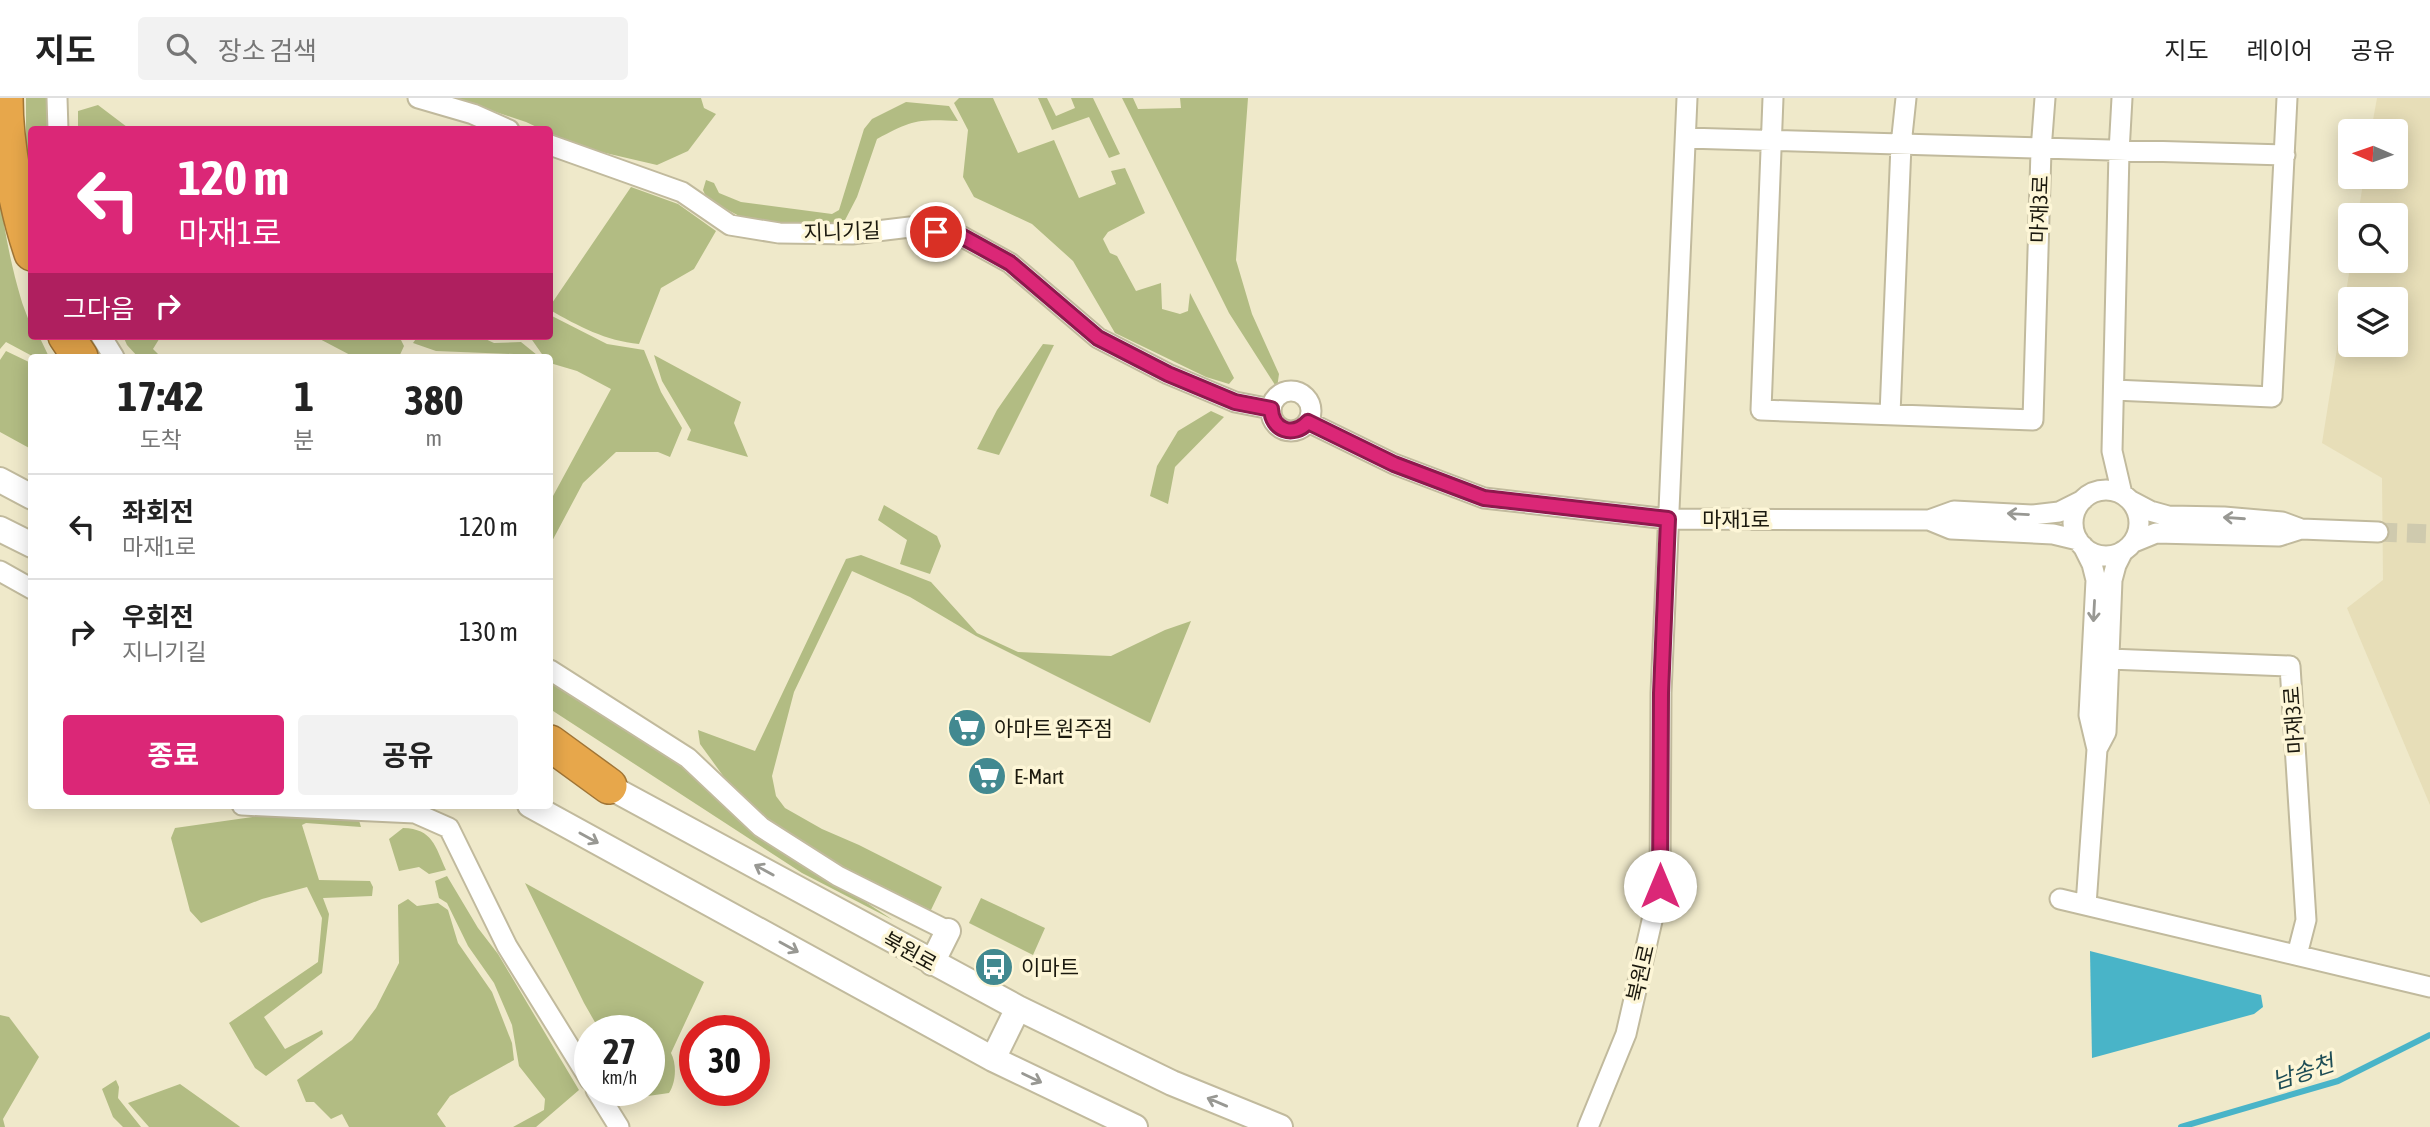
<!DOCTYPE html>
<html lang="ko">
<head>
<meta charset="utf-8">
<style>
	body { margin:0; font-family:"Asap Condensed","Noto Sans KR",sans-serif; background:#f2f2f2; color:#222; height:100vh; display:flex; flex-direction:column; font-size:26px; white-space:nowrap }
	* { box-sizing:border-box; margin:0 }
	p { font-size:23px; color:#767676 }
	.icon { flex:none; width:38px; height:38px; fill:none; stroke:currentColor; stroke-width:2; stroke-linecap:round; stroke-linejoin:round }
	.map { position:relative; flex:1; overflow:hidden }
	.details { position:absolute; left:28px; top:256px; width:525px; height:455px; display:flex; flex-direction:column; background:#fff; border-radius:7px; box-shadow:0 4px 18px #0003 }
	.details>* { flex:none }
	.banner { position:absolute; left:28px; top:28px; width:525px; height:214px; border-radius:7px; box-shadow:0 4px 18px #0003; background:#db2777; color:#fff; overflow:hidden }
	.needle { width:46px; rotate:272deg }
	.fabs { position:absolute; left:2338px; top:21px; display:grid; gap:14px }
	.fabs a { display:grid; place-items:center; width:70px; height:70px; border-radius:7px; background:#fff; box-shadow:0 4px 18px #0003; font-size:35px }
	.speed { position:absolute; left:574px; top:917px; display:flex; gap:14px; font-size:35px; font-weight:700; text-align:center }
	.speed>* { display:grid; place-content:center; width:91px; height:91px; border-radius:50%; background:#fff; box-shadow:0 4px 18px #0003; line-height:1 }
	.speed small { font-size:18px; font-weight:400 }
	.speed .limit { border:10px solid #d22; background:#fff; color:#111 }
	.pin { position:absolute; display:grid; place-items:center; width:60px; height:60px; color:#fff; margin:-30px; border:4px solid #fff; border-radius:50%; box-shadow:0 2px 7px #0007 }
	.me { position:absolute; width:77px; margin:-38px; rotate:0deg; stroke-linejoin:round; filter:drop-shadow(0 0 5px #0008) }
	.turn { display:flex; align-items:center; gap:24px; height:147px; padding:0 35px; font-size:32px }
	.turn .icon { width:91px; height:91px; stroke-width:2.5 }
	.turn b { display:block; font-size:49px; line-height:60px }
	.then { display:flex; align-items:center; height:66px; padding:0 35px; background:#0003; gap:14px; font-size:26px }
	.eta { display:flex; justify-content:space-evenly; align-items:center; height:119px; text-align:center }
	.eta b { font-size:42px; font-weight:700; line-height:49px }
	.button { display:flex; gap:14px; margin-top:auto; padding:14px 35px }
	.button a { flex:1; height:80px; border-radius:7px; background:#db2777; color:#fff; font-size:28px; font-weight:700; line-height:80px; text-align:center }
	.button a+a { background:#f2f2f2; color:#222 }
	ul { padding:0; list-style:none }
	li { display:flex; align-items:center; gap:21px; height:105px; padding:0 35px; border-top:2px solid #e0e0e0 }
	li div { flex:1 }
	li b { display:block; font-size:26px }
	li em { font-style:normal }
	header { display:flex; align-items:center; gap:42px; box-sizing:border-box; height:98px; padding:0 35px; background:#fff; border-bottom:2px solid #e0e0e0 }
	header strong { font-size:33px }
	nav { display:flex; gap:38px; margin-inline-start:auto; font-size:24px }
	.search { width:490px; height:63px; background:#f2f2f2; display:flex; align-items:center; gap:18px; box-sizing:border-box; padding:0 24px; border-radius:7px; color:#767676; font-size:26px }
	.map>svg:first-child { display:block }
	.built { fill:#e7deb8; fill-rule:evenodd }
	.green { fill:#b2bc83 }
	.water { fill:#49b4c8 }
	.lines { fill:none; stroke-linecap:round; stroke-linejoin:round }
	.stream { stroke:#49b4c8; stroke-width:6 }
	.minor-tunnel { stroke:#cfcaae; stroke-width:19; stroke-dasharray:19 10; stroke-linecap:butt }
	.minor-casing { stroke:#c1ba9d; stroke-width:23 }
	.tertiary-casing { stroke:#c1ba9d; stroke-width:28 }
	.motorway-casing { stroke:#a07536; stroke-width:38 }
	.minor { stroke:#fff; stroke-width:19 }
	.tertiary { stroke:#fff; stroke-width:24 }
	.motorway { stroke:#e7a74b; stroke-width:35 }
	.oneway { stroke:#989893 }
	.route-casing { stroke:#8e194d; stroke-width:18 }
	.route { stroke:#db2777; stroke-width:12 }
	.labels { text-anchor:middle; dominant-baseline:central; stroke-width:7; stroke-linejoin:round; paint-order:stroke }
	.street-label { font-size:21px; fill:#1b190e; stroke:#fdf6d7 }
	.poi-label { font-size:21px; fill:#1b190e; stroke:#fdf6d7; text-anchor:start }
	.water-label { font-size:23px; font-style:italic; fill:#1e4d56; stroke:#fdf6d7 }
</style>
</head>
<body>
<header>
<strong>지도</strong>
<div class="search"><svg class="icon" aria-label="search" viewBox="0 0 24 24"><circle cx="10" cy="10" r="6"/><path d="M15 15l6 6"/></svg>장소 검색</div>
<nav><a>지도</a><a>레이어</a><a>공유</a></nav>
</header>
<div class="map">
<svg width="2430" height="1029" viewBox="0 0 2430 1029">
	<rect width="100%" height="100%" fill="#efe9ca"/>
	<path class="built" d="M2377,0H2430V707L2347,510L2383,482L2382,380L2322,345L2351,163H2396V117H2358L2364,79H2396V33H2371ZM2350,201H2396V247H2350Z"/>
	<path class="green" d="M26,0H48V31L32,32L31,125L26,57Z
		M454,0H701L704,10L716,16L688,53L657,67L571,47L550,36V32L541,31L526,24Z
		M959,0H993L1018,55L1054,42L1079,100L1116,86L1111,73L1125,70L1145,115L1108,134L1103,141L1110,155L1117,158L1136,193L1161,185L1162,211L1180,216L1188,213L1190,195L1234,280L1229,286L1206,279L1115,235L1073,163L1032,126L974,99L963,79L968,32L954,5Z
		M1038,0H1047L1056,18L1075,10L1071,0H1093L1120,56L1109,60L1089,19L1052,32Z
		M1122,0H1133L1138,11L1181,10L1180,0H1248L1236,162L1252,216L1279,276L1277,290L1229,215Z
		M906,4L949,8L958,23C918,21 912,22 877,41L857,99L843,126L826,132L743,120L707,101L703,92L706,82L714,85L719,95L741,104L832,116L839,112L864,31L872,21Z
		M98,7L127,29L129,31H78V13Z
		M631,89L678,106L716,133L694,171L661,190L639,246C606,243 578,228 550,212V208Z
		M0,96C4,132 11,167 21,201C25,215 31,223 32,238H39L49,259H34L6,244L0,251Z
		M550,217L607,246L644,252L661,294L682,330L670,359L658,354H616L583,385L550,447V400L553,398L611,291L577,273L550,265V259H544L530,239L550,238Z
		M123,238H161L153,251L161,259H138L127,247Z
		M314,238H399L404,248L399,259H354Z
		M418,238H479L494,245L521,244L537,257L436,253L413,245Z
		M1043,246L1054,247L999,357L977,351L997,312Z
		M6,253L31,265V351L0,334V262Z
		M654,257L741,304L734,325L748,359L687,342L691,332L662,283Z
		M1211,313L1224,319L1175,369L1168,406L1150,398L1157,368L1178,333Z
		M884,407L937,438L941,448L930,476L900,466L907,442L878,422Z
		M861,457L931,484L977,535L1018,554L1111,558L1165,532L1191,523L1150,625L976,538L910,499L852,473L794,594L772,678L776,698L785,710L822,731L859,747L942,789L930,814L822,760L764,722L729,686L700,646L698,632L755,653L846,461Z
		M550,582L680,663L755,732L893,822L802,775L550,611Z
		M294,713L358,719L361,729L306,725L302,727L319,782L370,783L373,789L372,798L323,800L329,816L322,875L264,919L285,951L322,932L323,936L266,978L255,970L229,925L318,864L322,820L307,789L262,801L201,825L190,813L171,740L175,730Z
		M403,730C433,731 435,748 446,772L429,776L419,769L399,773L389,741Z
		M447,778L478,830L498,856L579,992L536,1029H513L544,1012L545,1001L519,968L512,927L494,885L468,848L447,805L439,800L435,783Z
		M525,785L704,884L671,955C677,966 676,985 669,995L641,999L637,992H649V933H600L584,905Z
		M981,800L1045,830L1033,857L969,825Z
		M408,801L417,808L438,805L448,812L458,845L492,894L512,945L514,962L450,998L437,1016L446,1029H349L342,1016L331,1021L314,1004H306L297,982L352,942L376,910L399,865L398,807Z
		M0,917L9,919L39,959L3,1021L5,1029H0Z
		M116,982L119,989L118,1000L141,1029H123L113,1019L102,991Z
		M180,986L239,1028L240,1029H149L128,1005Z"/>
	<path class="water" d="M2090,853L2261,897L2263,909L2254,916L2092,960Z"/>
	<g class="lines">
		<path class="stream" d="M2181,1029L2338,983L2430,937"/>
		<path class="minor-tunnel" d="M2378,434L2430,436"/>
		<defs>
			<path id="minor" d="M57,0L58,32
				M418,0L473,16L509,32
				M1773,0L1761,312L2033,322L2041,52L2045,0
				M1686,40L2285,57
				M550,47L682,94L730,127L779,135L852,136L910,129L961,138L1010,165L1098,240L1168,276L1235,304L1271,311
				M101,238L114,259
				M2114,292L2272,299L2287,0
				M1271 313a20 20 0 1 1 40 0a20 20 0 1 1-40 0Z
				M1890,316L1901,47L1906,0
				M1308,324L1394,366L1484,400L1668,421L1929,422L1954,413L2032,417L2059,414L2083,402
				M2073 425a33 33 0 1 1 66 0a33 33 0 1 1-66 0Z
				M2122,396L2112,353L2119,54L2122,0
				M2131,403L2150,413L2168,418L2224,419L2282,424L2301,431
				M1929,422L1951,431L2053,436L2078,442
				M2134,444L2156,435L2279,438L2301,431L2378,434
				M2083,448L2092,466L2096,482L2089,617L2097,651L2086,807
				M0,473L32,491
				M2109,561L2290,568L2306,822L2297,857
				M550,572L688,660L761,729L838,778L948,833
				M2097,651L2106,634L2112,482L2116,467L2123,453
				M242,707L415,715L449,730L507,848L590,982
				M2060,801L2430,889
				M596,992L619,1029
				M1588,1029L1626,936L1660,788L1661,595L1687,0"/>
			<path id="tertiary" d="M0,382L32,399
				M0,431L32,447
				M595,681L1018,910L1172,985L1280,1029
				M530,707L993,961L1135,1029
				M932,865L948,833
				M993,961L1018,910"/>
			<path id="motorway" d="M5,0C5,46 17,111 32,155
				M66,238L80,259
				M550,645L609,688"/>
		</defs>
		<use href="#minor" class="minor-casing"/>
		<use href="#tertiary" class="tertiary-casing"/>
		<use href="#motorway" class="motorway-casing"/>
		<use href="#minor" class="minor"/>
		<use href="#tertiary" class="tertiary"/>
		<use href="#motorway" class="motorway"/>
	</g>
	<defs><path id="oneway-shaft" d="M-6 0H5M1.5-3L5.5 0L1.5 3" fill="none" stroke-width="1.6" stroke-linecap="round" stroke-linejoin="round" transform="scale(1.75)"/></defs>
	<g class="oneway">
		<use href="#oneway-shaft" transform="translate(2018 416) rotate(-177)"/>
		<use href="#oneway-shaft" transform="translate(2234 420) rotate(-176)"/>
		<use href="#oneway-shaft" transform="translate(2094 513) rotate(93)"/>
		<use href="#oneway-shaft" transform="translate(589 740) rotate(29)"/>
		<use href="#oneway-shaft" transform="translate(764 772) rotate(-151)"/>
		<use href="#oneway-shaft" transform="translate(789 849) rotate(29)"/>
		<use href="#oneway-shaft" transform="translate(1032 980) rotate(26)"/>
		<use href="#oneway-shaft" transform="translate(1217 1004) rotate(-157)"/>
	</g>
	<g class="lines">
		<defs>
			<path id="route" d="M936,134L961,138L1010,165L1098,240L1168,276L1235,304L1271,311C1272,332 1293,340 1308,324L1394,366L1484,400L1668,421L1661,595L1660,788"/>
		</defs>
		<use href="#route" class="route-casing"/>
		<use href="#route" class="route"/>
	</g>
	<defs>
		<symbol id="supermarket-disc" viewBox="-11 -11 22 22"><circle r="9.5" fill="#428990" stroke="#fdf6d7"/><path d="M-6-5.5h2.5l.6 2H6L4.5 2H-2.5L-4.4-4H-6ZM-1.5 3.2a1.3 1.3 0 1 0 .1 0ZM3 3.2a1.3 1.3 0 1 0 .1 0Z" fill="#fff"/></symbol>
		<symbol id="bus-disc" viewBox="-11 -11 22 22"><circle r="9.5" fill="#428990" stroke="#fdf6d7"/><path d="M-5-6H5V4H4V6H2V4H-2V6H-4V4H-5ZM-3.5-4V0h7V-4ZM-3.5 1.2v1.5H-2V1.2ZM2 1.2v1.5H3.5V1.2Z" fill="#fff"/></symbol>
	</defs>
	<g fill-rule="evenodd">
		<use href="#supermarket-disc" x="945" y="608" width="44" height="44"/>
		<use href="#supermarket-disc" x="965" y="656" width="44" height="44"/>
		<use href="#bus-disc" x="972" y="847" width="44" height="44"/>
	</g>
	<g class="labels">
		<g class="street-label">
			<text transform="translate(2039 111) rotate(-88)">마재3로</text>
			<text transform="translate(842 133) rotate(-2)">지니기길</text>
			<text x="1736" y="421">마재1로</text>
			<text transform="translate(2293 622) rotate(-94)">마재3로</text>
			<text transform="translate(910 853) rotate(29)">북원로</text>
			<text transform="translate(1640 875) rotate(-77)">북원로</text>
		</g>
		<g class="poi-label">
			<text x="994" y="630">아마트 원주점</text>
			<text x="1014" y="678">E-Mart</text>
			<text x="1021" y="869">이마트</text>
		</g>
		<g class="water-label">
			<text transform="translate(2303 974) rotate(-18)">남송천</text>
		</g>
	</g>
</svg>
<div class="fabs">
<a><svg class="needle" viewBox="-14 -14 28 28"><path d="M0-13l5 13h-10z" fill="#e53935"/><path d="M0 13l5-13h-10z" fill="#767676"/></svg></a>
<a><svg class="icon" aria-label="search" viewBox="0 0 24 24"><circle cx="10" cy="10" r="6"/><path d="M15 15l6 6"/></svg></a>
<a><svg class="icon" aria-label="layers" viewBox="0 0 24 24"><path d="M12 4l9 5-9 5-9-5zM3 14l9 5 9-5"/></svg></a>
</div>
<div class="speed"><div>27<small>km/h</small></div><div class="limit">30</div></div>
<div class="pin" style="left:936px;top:134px;background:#d93025"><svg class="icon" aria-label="arrive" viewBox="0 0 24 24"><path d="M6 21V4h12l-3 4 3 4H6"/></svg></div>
<svg class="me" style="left:1660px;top:788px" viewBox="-20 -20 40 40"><circle r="19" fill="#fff"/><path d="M0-13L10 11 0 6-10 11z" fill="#db2777"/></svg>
<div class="banner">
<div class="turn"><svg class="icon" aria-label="left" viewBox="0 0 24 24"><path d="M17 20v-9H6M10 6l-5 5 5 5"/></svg><div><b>120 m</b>마재1로</div></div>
<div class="then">그다음<svg class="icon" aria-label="right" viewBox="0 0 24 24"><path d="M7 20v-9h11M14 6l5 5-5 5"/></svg></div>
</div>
<section class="details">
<div class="eta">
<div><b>17:42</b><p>도착</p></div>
<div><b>1</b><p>분</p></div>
<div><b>380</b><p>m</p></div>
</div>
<ul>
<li><svg class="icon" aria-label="left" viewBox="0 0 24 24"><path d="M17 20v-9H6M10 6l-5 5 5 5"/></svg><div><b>좌회전</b><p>마재1로</p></div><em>120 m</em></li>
<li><svg class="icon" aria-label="right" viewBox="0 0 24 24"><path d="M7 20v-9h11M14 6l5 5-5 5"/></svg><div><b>우회전</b><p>지니기길</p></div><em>130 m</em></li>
</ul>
<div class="button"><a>종료</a><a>공유</a></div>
</section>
</div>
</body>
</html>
